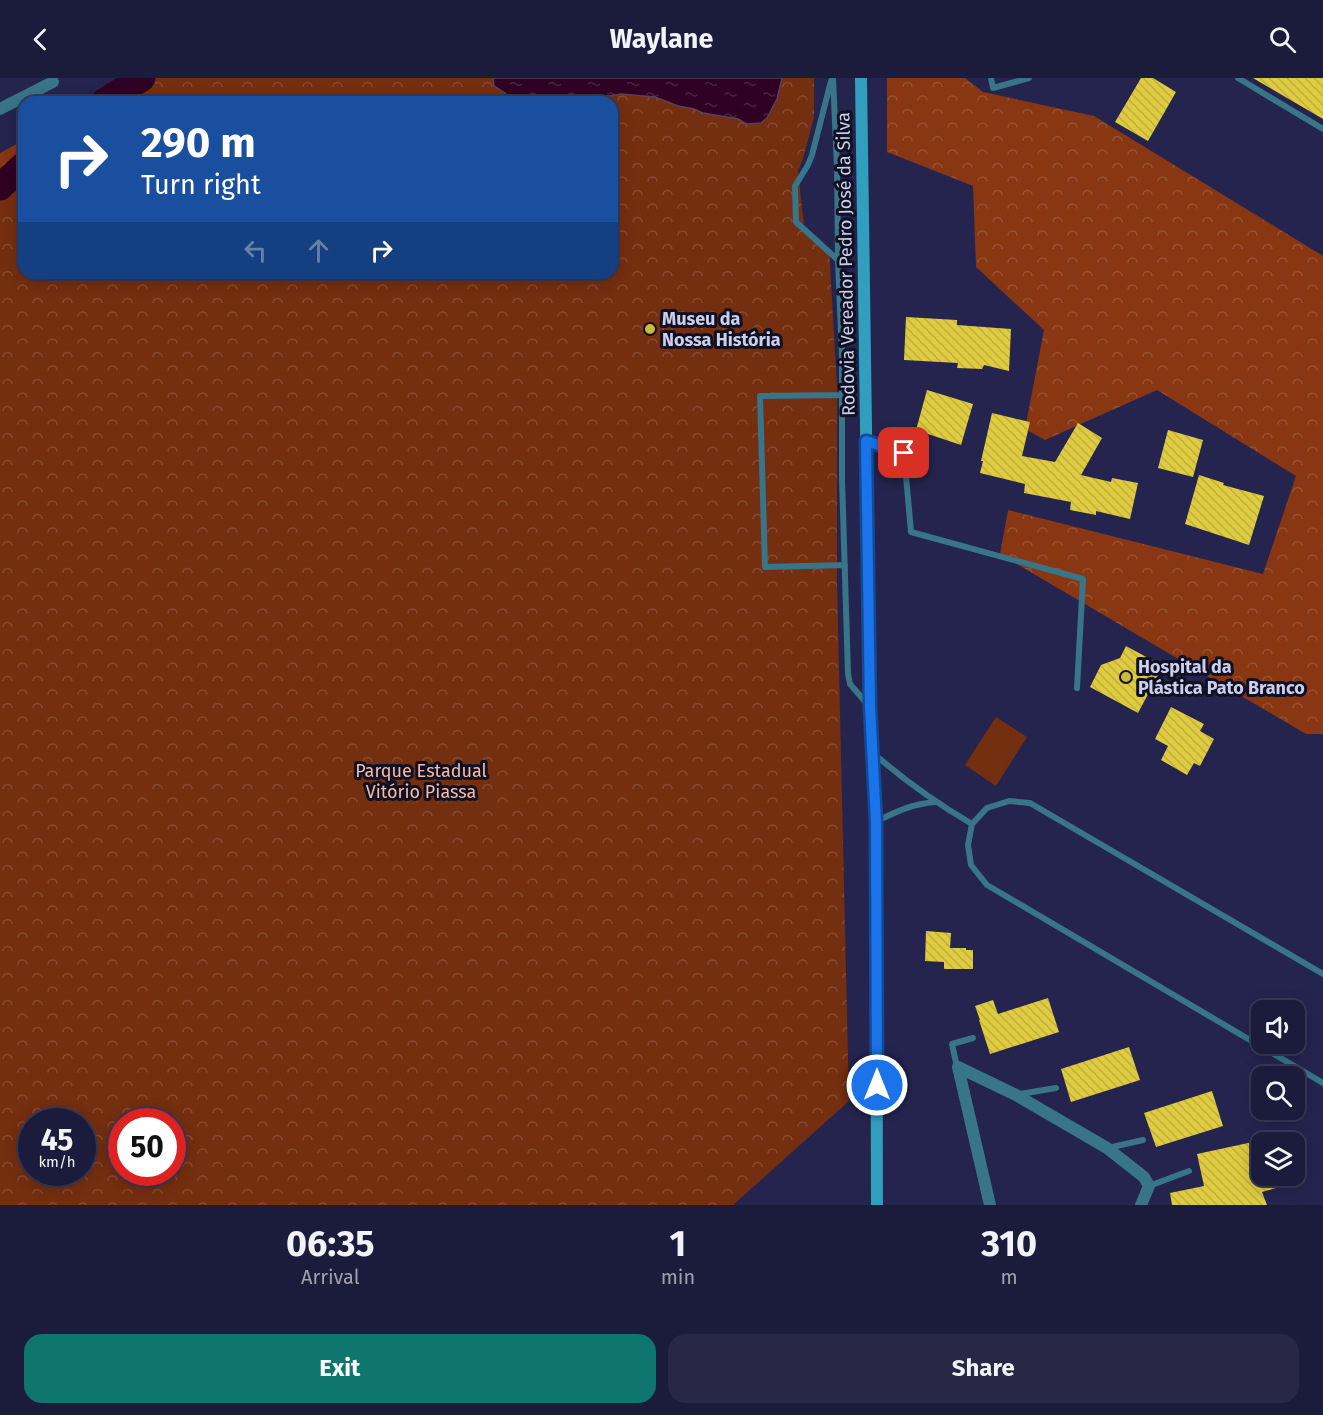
<!DOCTYPE html>
<html lang="en">
<head>
<meta charset="utf-8">
<style>
	body { margin:0; font-family:"Fira Sans",sans-serif; background:#282846; color:#f1f3f6; height:100vh; display:flex; flex-direction:column; font-size:22px; white-space:nowrap }
	* { box-sizing:border-box; margin:0 }
	p { font-size:20px; color:#a0a1af }
	.icon { flex:none; width:33px; height:33px; fill:none; stroke:currentColor; stroke-width:2; stroke-linecap:round; stroke-linejoin:round }
	.map { position:relative; height:1127px; overflow:hidden }
	.details { display:flex; flex-direction:column; background:#1b1b3b; flex:1 }
	.details>* { flex:none }
	.guide { position:absolute; left:18px; top:18px; width:600px; height:183px; border-radius:18px; box-shadow:0 3px 15px #0003,0 0 0 2px #393955; background:#1a4fa0; color:#fff; overflow:hidden }
	.tools { position:absolute; left:1251px; top:922px; display:grid; gap:12px }
	.tools a { display:grid; place-items:center; width:54px; height:54px; border-radius:12px; background:#1b1b3b; box-shadow:0 3px 15px #0003,0 0 0 2px #393955; font-size:30px }
	.speed { position:absolute; left:18px; top:1030px; display:flex; gap:12px; font-size:30px; font-weight:700; text-align:center }
	.speed>* { display:grid; place-content:center; width:78px; height:78px; border-radius:50%; background:#1b1b3b; box-shadow:0 3px 15px #0003,0 0 0 2px #393955; line-height:1 }
	.speed small { font-size:15px; font-weight:400 }
	.speed .limit { border:9px solid #d22; background:#fff; color:#111 }
	.pin { position:absolute; display:grid; place-items:center; width:51px; height:51px; color:#fff; margin:-26px; border-radius:12px; box-shadow:0 3px 9px #0006 }
	.me { position:absolute; width:66px; margin:-33px; rotate:0deg; stroke-linejoin:round; filter:drop-shadow(0 0 4px #0008) }
	.turn { display:flex; align-items:center; gap:21px; height:126px; padding:0 24px; font-size:27px }
	.turn .icon { width:78px; height:78px; stroke-width:2.5 }
	.turn b { display:block; font-size:42px; line-height:51px }
	.lanes { display:flex; align-items:center; height:57px; padding:0 24px; background:#0003; justify-content:center; gap:30px; direction:ltr }
	.lanes .off { opacity:.35 }
	.eta { display:flex; justify-content:space-evenly; align-items:center; height:102px; text-align:center }
	.eta b { font-size:36px; font-weight:700; line-height:42px }
	.primary-button { display:flex; gap:12px; margin-top:auto; padding:12px 24px }
	.primary-button a { flex:1; height:69px; border-radius:18px; background:#0f766e; color:#fff; font-size:24px; font-weight:700; line-height:69px; text-align:center }
	.primary-button a+a { background:#282846; color:#f1f3f6 }
	header { display:flex; justify-content:space-between; align-items:center; height:78px; padding:0 24px; background:#1b1b3b; font-size:27px; font-weight:700 }
	.map>svg:first-child { display:block }
	.forest { fill:url(#forest-crowns) }
	.park { fill:url(#park-crowns); fill-rule:evenodd }
	.garden { fill:#742e10 }
	.water { fill:url(#water-ripples); stroke:#5e3e5f; stroke-width:1.5 }
	.lines { fill:none; stroke-linecap:round; stroke-linejoin:round }
	.river { stroke:#2f0023; stroke-width:27 }
	.building { fill:url(#building-back-hatch) }
	.lane { stroke:#387588; stroke-width:6 }
	.street { stroke:#387588; stroke-width:12 }
	.secondary { stroke:#319ebd; stroke-width:12 }
	.route-casing { stroke:#114b97; stroke-width:15 }
	.route { stroke:#1a73e8; stroke-width:10 }
	.poi-dot { fill:#ccb939; stroke:#101023; stroke-width:2 }
	.labels { text-anchor:middle; dominant-baseline:central; stroke-width:6; stroke-linejoin:round; paint-order:stroke }
	.street-label { font-size:18px; fill:#cccfeb; stroke:#101023 }
	.poi-label { font-size:18px; font-weight:bold; fill:#cccfeb; stroke:#101023; text-anchor:start }
	.park-label { font-size:18px; fill:#f6bba6; stroke:#101023 }
</style>
</head>
<body>
<header><svg class="icon" aria-label="back" viewBox="0 0 24 24"><path d="M15 5l-7 7 7 7"/></svg>Waylane<svg class="icon" aria-label="search" viewBox="0 0 24 24"><circle cx="10" cy="10" r="6"/><path d="M15 15l6 6"/></svg></header>
<div class="map">
<svg width="1323" height="1127" viewBox="0 0 1323 1127">
	<defs>
		<pattern id="forest-crowns" width="20" height="18" patternUnits="userSpaceOnUse" patternTransform="scale(1.5)"><rect width="20" height="18" fill="#893612"/><path d="M2 6a3 3 0 1 1 6 0M12 15a3 3 0 1 1 6 0" fill="none" stroke="#985235"/></pattern>
		<pattern id="park-crowns" width="20" height="18" patternUnits="userSpaceOnUse" patternTransform="scale(1.5)"><rect width="20" height="18" fill="#742e10"/><path d="M2 6a3 3 0 1 1 6 0M12 15a3 3 0 1 1 6 0" fill="none" stroke="#874b33"/></pattern>
		<pattern id="water-ripples" width="26" height="14" patternUnits="userSpaceOnUse" patternTransform="scale(1.5)"><rect width="26" height="14" fill="#2f0023"/><path d="M2 4q2-2 4 0t4 0M15 11q2-2 4 0t4 0" fill="none" stroke="#4c2443"/></pattern>
		<pattern id="building-back-hatch" width="6" height="6" patternUnits="userSpaceOnUse" patternTransform="scale(1.5)"><rect width="6" height="6" fill="#dfcb3f"/><path d="M-1 5l2 2M0 0l6 6M5-1l2 2" fill="none" stroke="#bfaf40"/></pattern>
	</defs>
	<rect width="100%" height="100%" fill="#24244f"/>
	<path class="forest" d="M120,0H144L105,24H83Z
		M887,0H965L983,14L1094,38L1323,178V656H1306L1000,476L1008,432L1263,496L1296,398L1157,312L1045,362L1025,351L1044,252L976,189L973,108L887,74Z
		M24,62V87L0,109V75Z"/>
	<path class="park" d="M142,0H814V39L803,81L798,93L804,148L829,170L837,308V504L849,1023L733,1127H0V109L24,87V195H612V24H104ZM32,1044H82V1095H32ZM122,1044H172V1095H122Z"/>
	<path class="garden" d="M996,639L1027,659L996,708L965,687Z"/>
	<path class="water" d="M493,0H782L777,21L767,40L761,45L747,46L738,41L703,35L694,31L678,28L655,19L621,16L603,19L596,24H512L505,15L494,8Z"/>
	<g class="lines">
		<path class="river" d="M104,24L142,0
			M0,109L24,87"/>
	</g>
	<path class="building" d="M1141,0H1153L1176,14L1148,63L1115,44Z
		M1253,0H1323V41Z
		M906,239L957,242V247L1011,251L1009,293L984,287L982,291L957,290L958,285L904,282Z
		M927,312L973,326L961,367L916,352Z
		M992,335L1030,344L1022,378L1055,384L1078,345L1102,360L1081,397L1111,404L1112,400L1138,405L1130,441L1096,433V437L1070,432L1071,424L1024,415L1025,406L980,395L983,383H981Z
		M1168,352L1203,362L1193,399L1158,390Z
		M1199,397L1224,405L1223,407L1264,418L1249,467L1185,446Z
		M1126,568L1163,588L1138,635L1090,609L1101,587L1120,580Z
		M1171,629L1204,646L1200,653L1214,661L1200,688L1194,685L1187,697L1161,682L1168,668L1155,661Z
		M926,853L951,855L950,870H966V872H973V891H944V884L925,883Z
		M1048,920L1059,954L990,976L979,942H980L975,928L993,922L998,936Z
		M1129,969L1140,1002L1071,1024L1061,991Z
		M1212,1013L1223,1048L1156,1069L1144,1035Z
		M1262,1062V1098H1274L1276,1110L1262,1114L1267,1127H1172L1170,1115L1204,1108L1197,1076Z"/>
	<g class="lines">
		<path class="lane" d="M833,0L837,88L838,182L842,277V401L848,596L850,606L869,628
			M991,0L993,10L1029,0
			M1238,0L1323,51
			M831,3L812,77L808,87L795,108L796,144L838,182
			M842,317L760,318L765,489L845,487
			M867,363L904,375L911,454L1083,501L1077,610
			M873,675C904,702 936,725 972,746
			M877,743C898,733 912,726 935,724
			M1323,896L1030,725L1009,723L987,730L972,746L968,767L971,787L987,807L1323,1005
			M957,989L952,966L973,960
			M1020,1016L1056,1010
			M1108,1070L1143,1062
			M1149,1108L1189,1093"/>
		<path class="street" d="M0,31L53,4
			M990,1127L958,989L1016,1017L1107,1070L1144,1099L1149,1108L1141,1127"/>
		<path class="secondary" d="M861,0L870,629L876,743L877,1127"/>
	</g>
	<g class="lines">
		<defs>
			<path id="route" d="M877,1007L876,744L870,629L866,363L904,375"/>
		</defs>
		<use href="#route" class="route-casing"/>
		<use href="#route" class="route"/>
	</g>
	<g class="poi-dot">
		<circle cx="650" cy="251" r="6"/>
		<circle cx="1126" cy="599" r="6"/>
	</g>
	<g class="labels">
		<g class="street-label">
			<text transform="translate(846 186) rotate(-91)">Rodovia Vereador Pedro José da Silva</text>
		</g>
		<g class="poi-label">
			<text x="662" y="241">Museu da<tspan x="662" dy="21">Nossa História</tspan></text>
			<text x="1138" y="589">Hospital da<tspan x="1138" dy="21">Plástica Pato Branco</tspan></text>
		</g>
		<g class="park-label">
			<text x="421" y="693">Parque Estadual<tspan x="421" dy="21">Vitório Piassa</tspan></text>
		</g>
	</g>
</svg>
<div class="tools">
<a><svg class="icon" aria-label="sound" viewBox="0 0 24 24"><path d="M4 9h4l5-4v14l-5-4H4zM17 9q2 3 0 6"/></svg></a>
<a><svg class="icon" aria-label="search" viewBox="0 0 24 24"><circle cx="10" cy="10" r="6"/><path d="M15 15l6 6"/></svg></a>
<a><svg class="icon" aria-label="layers" viewBox="0 0 24 24"><path d="M12 4l9 5-9 5-9-5zM3 14l9 5 9-5"/></svg></a>
</div>
<div class="speed"><div>45<small>km/h</small></div><div class="limit">50</div></div>
<div class="pin" style="left:904px;top:375px;background:#d93025"><svg class="icon" aria-label="arrive" viewBox="0 0 24 24"><path d="M6 21V4h12l-3 4 3 4H6"/></svg></div>
<svg class="me" style="left:877px;top:1007px" viewBox="-20 -20 40 40"><circle r="17" fill="#1a73e8" stroke="#fff" stroke-width="3"/><path d="M0-11L8 9 0 5-8 9z" fill="#fff"/></svg>
<div class="guide">
<div class="turn"><svg class="icon" aria-label="right" viewBox="0 0 24 24"><path d="M7 20v-9h11M14 6l5 5-5 5"/></svg><div><b>290 m</b>Turn right</div></div>
<div class="lanes"><svg class="icon off" aria-label="left" viewBox="0 0 24 24"><path d="M17 20v-9H6M10 6l-5 5 5 5"/></svg><svg class="icon off" aria-label="ahead" viewBox="0 0 24 24"><path d="M12 20V5M6 11l6-6 6 6"/></svg><svg class="icon" aria-label="right" viewBox="0 0 24 24"><path d="M7 20v-9h11M14 6l5 5-5 5"/></svg></div>
</div>
</div>
<section class="details">
<div class="eta">
<div><b>06:35</b><p>Arrival</p></div>
<div><b>1</b><p>min</p></div>
<div><b>310</b><p>m</p></div>
</div>
<div class="primary-button"><a>Exit</a><a>Share</a></div>
</section>
</body>
</html>
